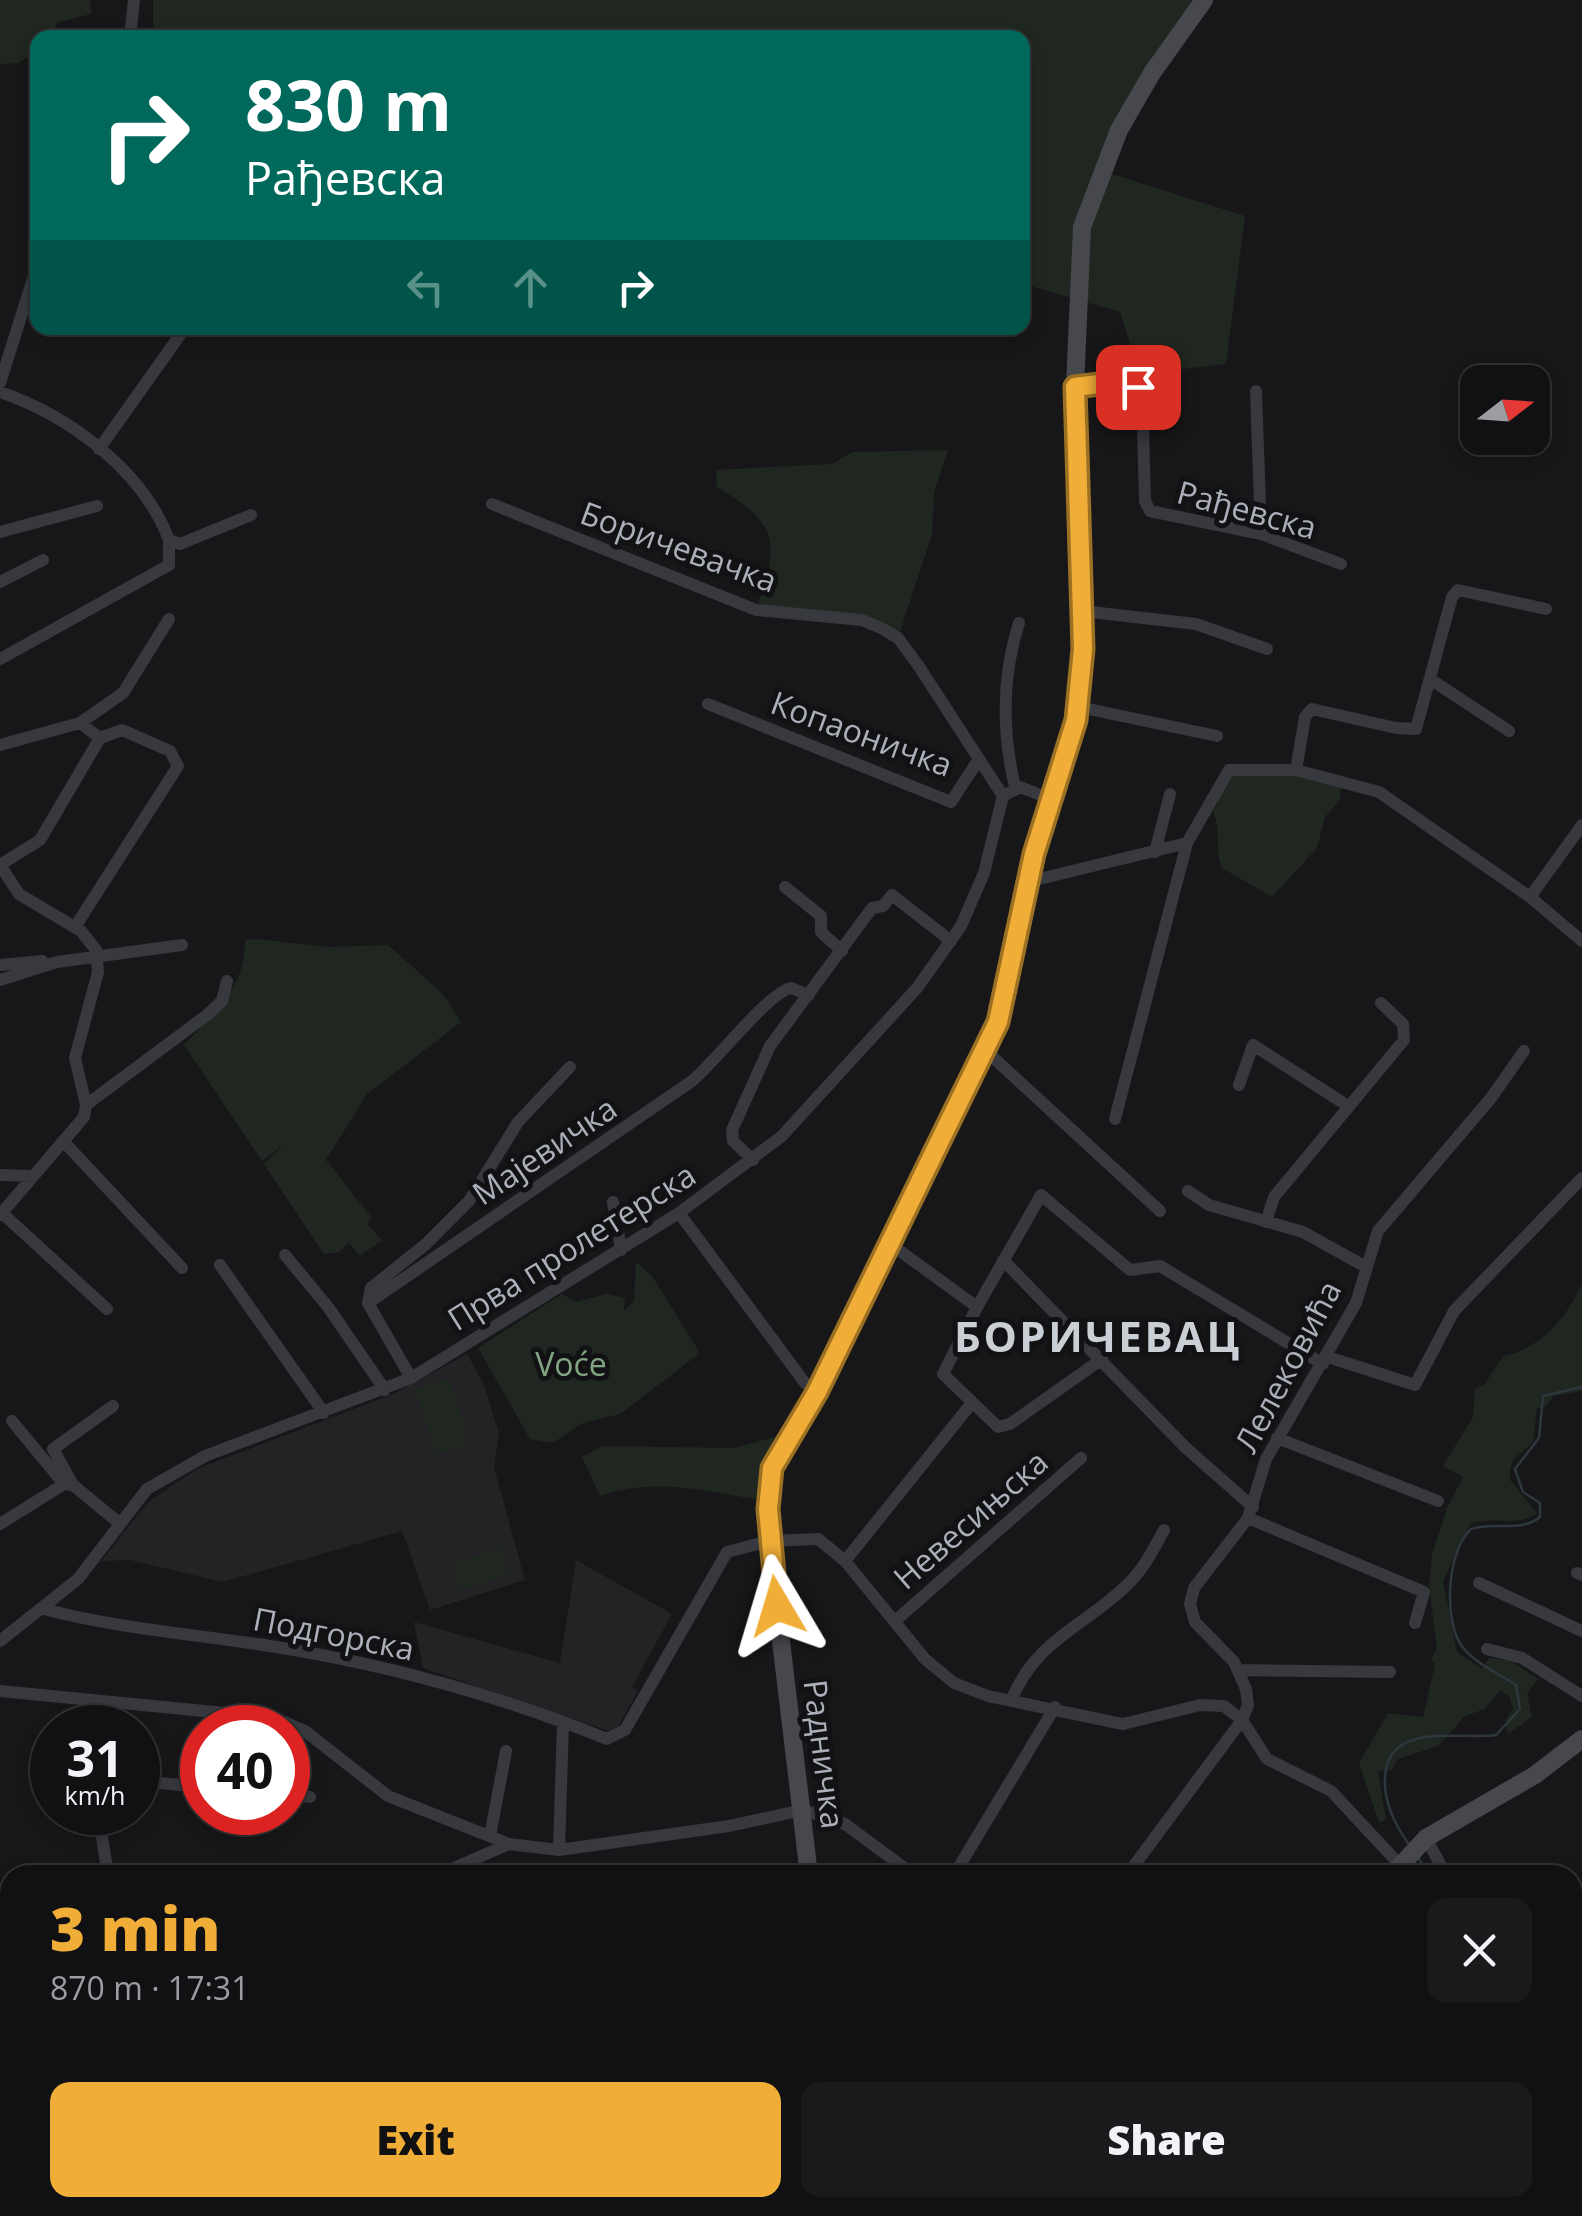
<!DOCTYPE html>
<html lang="en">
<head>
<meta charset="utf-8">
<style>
	body { margin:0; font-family:"Open Sans",sans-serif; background:#1a1a1c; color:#f1f3f6; height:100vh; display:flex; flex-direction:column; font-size:38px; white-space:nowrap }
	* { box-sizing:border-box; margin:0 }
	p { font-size:32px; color:#9c9da0 }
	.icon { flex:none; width:55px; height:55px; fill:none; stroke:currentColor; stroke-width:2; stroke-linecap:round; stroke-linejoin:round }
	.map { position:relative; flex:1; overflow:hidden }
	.panel { position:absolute; left:0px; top:1865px; width:1582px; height:352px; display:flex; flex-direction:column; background:#111113; border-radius:30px 30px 0 0; box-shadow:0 5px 15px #0003,0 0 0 2px #303133 }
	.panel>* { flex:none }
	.banner { position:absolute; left:30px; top:30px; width:1000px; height:305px; border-radius:20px; box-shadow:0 5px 15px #0003,0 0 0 2px #303133; background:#00695c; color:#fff; overflow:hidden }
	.needle { width:65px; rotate:73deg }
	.controls { position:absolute; left:1460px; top:365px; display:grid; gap:20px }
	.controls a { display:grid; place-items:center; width:90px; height:90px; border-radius:20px; background:#111113; box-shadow:0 5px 15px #0003,0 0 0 2px #303133; font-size:50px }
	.speed { position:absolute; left:30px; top:1705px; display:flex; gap:20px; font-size:50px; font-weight:700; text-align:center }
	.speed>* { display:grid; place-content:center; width:130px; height:130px; border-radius:50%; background:#111113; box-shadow:0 5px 15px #0003,0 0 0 2px #303133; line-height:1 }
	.speed small { font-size:25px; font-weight:400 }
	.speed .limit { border:15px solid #d22; background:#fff; color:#111 }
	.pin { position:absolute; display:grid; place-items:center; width:85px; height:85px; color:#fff; margin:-42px; border-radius:20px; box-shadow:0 5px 15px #0006 }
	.me { position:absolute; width:110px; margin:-55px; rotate:353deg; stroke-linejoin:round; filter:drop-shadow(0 0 8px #0008) }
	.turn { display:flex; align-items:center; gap:35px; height:210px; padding:0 50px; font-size:45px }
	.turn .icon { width:130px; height:130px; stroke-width:2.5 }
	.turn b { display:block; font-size:70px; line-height:85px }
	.lanes { display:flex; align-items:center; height:95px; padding:0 50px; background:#0003; justify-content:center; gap:50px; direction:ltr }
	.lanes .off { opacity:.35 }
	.round { display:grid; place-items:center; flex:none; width:105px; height:105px; border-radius:20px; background:#1a1a1c }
	.summary { display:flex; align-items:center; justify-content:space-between; height:170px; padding:0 50px }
	h1 { font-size:60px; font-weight:800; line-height:75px; color:#f0ae38 }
	.action { display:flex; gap:20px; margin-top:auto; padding:20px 50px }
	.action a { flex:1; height:115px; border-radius:20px; background:#f0ae38; color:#111; font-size:40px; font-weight:800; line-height:115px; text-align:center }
	.action a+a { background:#1a1a1c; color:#f1f3f6 }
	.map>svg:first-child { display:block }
	.built { fill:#232326 }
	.green { fill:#1f2720 }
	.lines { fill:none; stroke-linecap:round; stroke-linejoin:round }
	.stream { stroke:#2d373d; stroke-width:2.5 }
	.street { stroke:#38393e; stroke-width:12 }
	.secondary { stroke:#46484e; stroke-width:18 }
	.route-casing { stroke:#9c7124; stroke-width:25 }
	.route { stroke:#f0ae38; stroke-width:18 }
	.labels { text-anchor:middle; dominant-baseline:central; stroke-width:10; stroke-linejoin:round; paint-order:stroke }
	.street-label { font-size:32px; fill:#aaafb9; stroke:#121214 }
	.park-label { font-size:32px; fill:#81a482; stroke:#121214 }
	.district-label { font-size:42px; font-weight:bold; letter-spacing:2.5px; fill:#caced5; stroke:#121214 }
</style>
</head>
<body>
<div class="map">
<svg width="1582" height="2216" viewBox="0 0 1582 2216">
	<rect width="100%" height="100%" fill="#171719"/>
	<path class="built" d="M467,1354L484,1385L499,1433L494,1467L525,1580L430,1610L402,1531L223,1582L130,1560L101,1561L148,1502L197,1469L393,1394Z
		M576,1560L672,1614L632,1687L638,1690L615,1733L423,1668L414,1622L560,1663Z"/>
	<path class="green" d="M0,0H90L91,14L59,22L46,37L38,38L37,49L19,63L0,64Z
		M153,0H1199L1096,169L1245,216L1226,364L1140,374L1120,312L1023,284L1022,38H153Z
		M948,450L934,492L932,535L898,638L883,629L756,610C780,545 780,524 717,487L716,470L832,464L852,452Z
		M1231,773L1304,776L1341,788L1340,800L1325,817L1317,848L1272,897L1222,868C1214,850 1222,831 1213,812Z
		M257,939L329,947L388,945L442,993L461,1022L367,1094L326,1160L372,1218L367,1224L382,1240L360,1256L349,1243L339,1252L324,1254L264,1164L285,1144L262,1161L184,1045C214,1013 246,987 245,940Z
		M636,1262L652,1276L700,1353L620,1414L583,1423L553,1443L530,1439L478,1348L562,1294L576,1302L606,1294L625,1298L624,1311L634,1301Z
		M1582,1284V1391L1553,1396L1547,1406L1537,1408L1533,1442L1513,1460L1510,1471V1480L1537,1513C1520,1528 1491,1515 1470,1524L1443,1581L1457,1652L1482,1669L1489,1658L1511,1661L1538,1679L1527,1694L1532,1717L1508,1734L1505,1721L1513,1709L1509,1696L1500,1690L1485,1709L1465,1716L1438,1746L1398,1759L1391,1770L1378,1771L1386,1820L1379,1822L1359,1763L1388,1713L1423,1717L1435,1665L1431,1659L1437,1648L1429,1586L1432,1555L1447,1508L1463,1477L1443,1466L1473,1417L1475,1389L1484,1385L1503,1356C1541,1349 1567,1317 1582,1284Z
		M450,1379L469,1444L435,1454L416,1389Z
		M779,1436L760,1478V1500C706,1491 653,1477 600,1496L582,1457L602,1446L734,1448Z
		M501,1547L510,1574L460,1591L451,1564Z
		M1573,2059L1582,2065V2201L1573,2196Z"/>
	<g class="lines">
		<path class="stream" d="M1408,1843C1395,1825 1383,1800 1385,1777C1388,1721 1458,1740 1496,1735L1520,1709L1516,1685C1499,1674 1477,1664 1464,1649C1442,1623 1447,1551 1471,1529C1494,1521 1521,1533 1540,1517V1503L1523,1492L1515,1469L1539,1438L1543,1396L1582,1387
			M1418,1858L1431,1875
			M1219,2216L1220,2208"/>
		<path class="street" d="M130,38L134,0
			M0,383L38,263
			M1075,387L1125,382L1142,392L1145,501L1150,511L1261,534L1341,564
			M1256,391L1261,534
			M0,392C69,416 143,470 169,540L180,544L251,515
			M99,449L185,328
			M492,504L756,610L862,620L883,629L898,638L918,665L1003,796
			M0,532L97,506
			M0,582L43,560
			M1082,611L1196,624L1267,649
			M0,659L169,565V540
			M1430,679L1509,731
			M708,704L951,802L979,759
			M1079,707L1217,736
			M80,723L123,693L169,619
			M0,745L80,723L100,738
			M1296,770L1305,717L1312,709L1396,728L1416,729L1452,597L1458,590L1546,609
			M1015,787C1002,732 1002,676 1019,623
			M1155,852L1170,794
			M0,865L40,840L100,738L122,730L170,751L178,766L75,927
			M0,865L19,894L81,931L96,950L98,972L75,1058L86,1105L84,1117L0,1215
			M1027,882L1187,843
			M785,887L821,916V932L842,951
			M1530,897L1582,825
			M0,965L42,961
			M0,980L57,962L182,945
			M985,1050L1160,1211
			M1239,1085L1253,1045L1348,1106
			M86,1105L207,1015L222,1001L227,981
			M1115,1119L1187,843L1229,770H1296L1379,792L1530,897L1582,941
			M64,1142L182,1268
			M753,1160L733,1141L732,1130L770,1046L872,908L883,906L892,895L951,941
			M0,1175L33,1176
			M1188,1191L1209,1205L1303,1232L1366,1267
			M613,1202L621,1250
			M2,1213L107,1309
			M679,1213L805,1383L817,1392
			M1266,1222L1274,1197L1404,1040L1403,1024L1381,1003
			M889,1243L977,1307L1041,1195L1130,1270L1160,1266L1323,1364
			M285,1255L328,1307L385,1390
			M1003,1260L1186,1448L1253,1507
			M220,1265L324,1413
			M368,1303L371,1288L426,1244L469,1201L518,1122L570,1067
			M977,1307L943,1374L998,1427L1010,1424L1102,1359
			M1328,1357L1415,1385L1454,1311L1582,1178
			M411,1378L368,1303L692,1081C716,1061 768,993 791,988L809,995
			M12,1421L64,1484L73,1485L119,1523
			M1277,1438L1438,1501
			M73,1485L53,1449L113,1406
			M1248,1518L1424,1592L1415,1623
			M0,1524L64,1484
			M845,1561L971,1404
			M1577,1573L1582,1575
			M1479,1583L1582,1631
			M44,1609C119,1629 194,1634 270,1646C385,1664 498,1695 607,1739L625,1730L727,1552L769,1541L818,1539L845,1561L925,1659L954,1683L988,1696L1123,1724L1200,1705L1224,1706L1242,1720L1267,1759L1331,1791L1400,1865
			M895,1621L1081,1458
			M0,1641L78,1579L147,1489L205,1456L411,1378L679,1213L782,1136L917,988L961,926L984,873L1003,796L1020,787L1051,799
			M1487,1649L1522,1658L1582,1696
			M1239,1670L1390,1672
			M0,1691L275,1718L305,1731L388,1796L509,1844L559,1850L729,1826L803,1810L845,1824L914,1875
			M1011,1701C1036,1638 1087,1626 1130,1582C1145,1567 1154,1548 1164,1530
			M138,1781L202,1787
			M288,1794L310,1797
			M98,1812L108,1875
			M490,1836L506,1751
			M1426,1838L1446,1875
			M559,1850L563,1722
			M438,1875L509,1844
			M954,1875L1055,1707
			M1127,1875L1242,1720L1248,1705L1246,1689L1234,1662L1195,1622L1190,1604L1194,1588L1248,1518L1266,1459L1356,1303L1378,1231L1491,1098L1524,1051
			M0,1938L10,1936
			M1572,1995L1582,1997
			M0,2125L10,2124
			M174,2208L176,2216
			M362,2208L366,2216
			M854,2208V2216
			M541,2216L542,2208
			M984,2216L996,2208"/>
		<path class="secondary" d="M809,1875L769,1541V1478L817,1392L1001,1017L1027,882L1069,747L1081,687L1075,387L1082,227L1119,130L1152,73L1204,0
			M1392,1875L1426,1838L1535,1775L1582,1739
			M269,2216L287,2208
			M1128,2216L1135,2208"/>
	</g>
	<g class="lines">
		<defs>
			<path id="route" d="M777,1606L768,1509L772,1468L817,1392L998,1022L1034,854L1076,720L1083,649L1075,387L1115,382L1138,387"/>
		</defs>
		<use href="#route" class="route-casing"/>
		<use href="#route" class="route"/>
	</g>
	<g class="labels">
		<g class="street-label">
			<text transform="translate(1247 509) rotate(15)">Рађевска</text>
			<text transform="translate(679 546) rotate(20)">Боричевачка</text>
			<text transform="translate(862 733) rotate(20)">Копаоничка</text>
			<text transform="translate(544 1150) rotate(-34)">Мајевичка</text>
			<text transform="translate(571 1246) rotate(-32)">Прва пролетерска</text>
			<text transform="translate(1287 1366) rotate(-62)">Лелековића</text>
			<text transform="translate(970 1519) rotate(-41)">Невесињска</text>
			<text transform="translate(334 1633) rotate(11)">Подгорска</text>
			<text transform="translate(825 1754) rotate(83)">Радничка</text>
		</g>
		<g class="park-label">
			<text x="571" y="1363">Voće</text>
		</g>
		<g class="district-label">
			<text x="1098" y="1335">БОРИЧЕВАЦ</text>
		</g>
	</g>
</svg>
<div class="controls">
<a><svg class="needle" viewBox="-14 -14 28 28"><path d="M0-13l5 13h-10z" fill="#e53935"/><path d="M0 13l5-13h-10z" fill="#9c9da0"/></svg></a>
</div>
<div class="speed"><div>31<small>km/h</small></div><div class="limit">40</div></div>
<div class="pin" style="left:1138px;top:387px;background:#d93025"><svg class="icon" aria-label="arrive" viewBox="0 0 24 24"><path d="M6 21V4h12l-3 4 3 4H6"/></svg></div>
<svg class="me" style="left:777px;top:1606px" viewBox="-20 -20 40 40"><path d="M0-17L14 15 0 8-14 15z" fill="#f0ae38" stroke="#fff" stroke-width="4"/></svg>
<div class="banner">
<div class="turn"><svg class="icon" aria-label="right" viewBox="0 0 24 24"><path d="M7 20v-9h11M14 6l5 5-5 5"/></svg><div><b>830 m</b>Рађевска</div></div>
<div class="lanes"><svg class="icon off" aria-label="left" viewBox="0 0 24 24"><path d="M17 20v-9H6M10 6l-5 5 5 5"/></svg><svg class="icon off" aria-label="ahead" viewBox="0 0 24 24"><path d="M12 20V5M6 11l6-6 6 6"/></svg><svg class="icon" aria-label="right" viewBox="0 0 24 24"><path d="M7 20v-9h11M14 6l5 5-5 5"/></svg></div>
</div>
<section class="panel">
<div class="summary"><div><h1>3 min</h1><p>870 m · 17:31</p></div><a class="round"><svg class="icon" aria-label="close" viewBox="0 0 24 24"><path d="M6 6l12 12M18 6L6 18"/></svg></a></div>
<div class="action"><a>Exit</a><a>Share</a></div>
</section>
</div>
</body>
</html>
